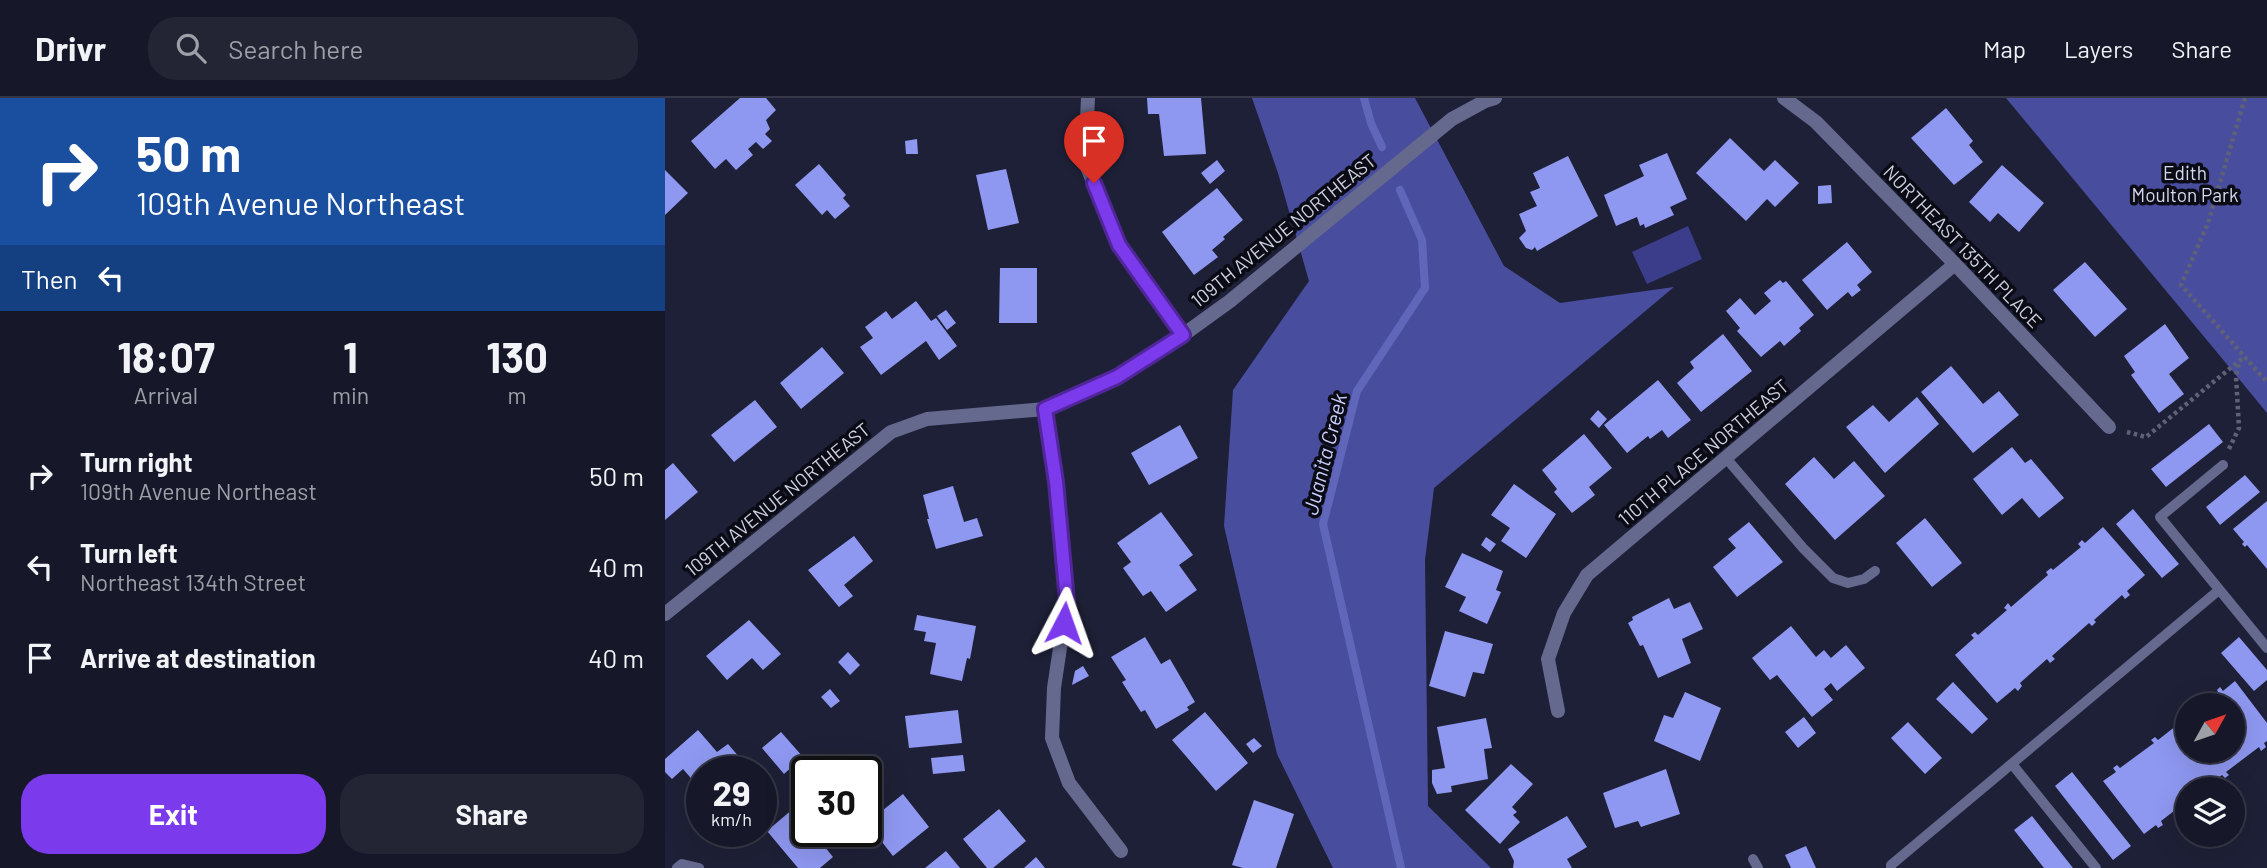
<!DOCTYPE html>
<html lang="en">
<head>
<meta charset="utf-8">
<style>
	body { margin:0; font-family:Barlow,sans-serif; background:#232535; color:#f1f3f6; height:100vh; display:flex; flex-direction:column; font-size:26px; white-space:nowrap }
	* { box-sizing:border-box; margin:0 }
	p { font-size:23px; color:#9ea0a8 }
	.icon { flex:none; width:38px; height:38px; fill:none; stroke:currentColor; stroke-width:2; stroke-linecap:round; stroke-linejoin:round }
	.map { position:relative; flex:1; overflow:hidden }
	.sheet { display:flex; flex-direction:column; background:#161829; width:665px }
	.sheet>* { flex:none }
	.top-card { background:#1a4fa0; color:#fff; overflow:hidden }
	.needle { width:46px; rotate:50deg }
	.tools { position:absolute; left:1510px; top:595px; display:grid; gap:14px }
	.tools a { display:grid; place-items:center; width:70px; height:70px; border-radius:50%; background:#161829; box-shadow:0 7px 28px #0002,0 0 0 2px #353746; font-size:35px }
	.speed { position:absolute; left:21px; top:658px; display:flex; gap:14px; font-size:35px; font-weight:700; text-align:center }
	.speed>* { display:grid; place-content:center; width:91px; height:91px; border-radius:50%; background:#161829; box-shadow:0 7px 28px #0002,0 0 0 2px #353746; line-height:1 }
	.speed small { font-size:18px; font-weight:400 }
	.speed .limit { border:4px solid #111; border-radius:10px; background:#fff; color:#111 }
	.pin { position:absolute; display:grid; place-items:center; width:60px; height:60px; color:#fff; margin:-72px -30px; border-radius:50% 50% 50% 0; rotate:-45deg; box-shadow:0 0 7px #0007 }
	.pin .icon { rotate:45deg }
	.me { position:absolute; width:77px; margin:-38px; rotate:4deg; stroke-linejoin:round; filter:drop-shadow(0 0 5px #0008) }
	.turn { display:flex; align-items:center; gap:24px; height:147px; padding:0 21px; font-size:32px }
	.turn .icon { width:91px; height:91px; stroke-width:2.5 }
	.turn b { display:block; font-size:49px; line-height:60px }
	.then { display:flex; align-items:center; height:66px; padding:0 21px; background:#0003; gap:14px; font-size:26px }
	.eta { display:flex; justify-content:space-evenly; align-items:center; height:119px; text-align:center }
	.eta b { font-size:42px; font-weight:700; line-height:49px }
	.button { display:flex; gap:14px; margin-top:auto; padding:14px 21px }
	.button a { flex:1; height:80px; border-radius:28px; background:#7c3aed; color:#fff; font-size:28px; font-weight:700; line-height:80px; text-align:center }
	.button a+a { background:#232535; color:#f1f3f6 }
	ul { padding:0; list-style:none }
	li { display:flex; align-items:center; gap:21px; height:91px; padding:0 21px }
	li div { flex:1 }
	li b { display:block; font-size:26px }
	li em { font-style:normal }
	header { display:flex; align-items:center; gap:42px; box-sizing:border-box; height:98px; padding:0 35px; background:#161829; border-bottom:2px solid #353746 }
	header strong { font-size:33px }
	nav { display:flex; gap:38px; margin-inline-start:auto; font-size:24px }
	.search { width:490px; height:63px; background:#232535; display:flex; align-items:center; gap:18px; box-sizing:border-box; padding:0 24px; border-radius:28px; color:#9ea0a8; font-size:26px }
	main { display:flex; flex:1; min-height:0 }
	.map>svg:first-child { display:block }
	.green { fill:#3b3d8a }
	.forest { fill:#494d9e }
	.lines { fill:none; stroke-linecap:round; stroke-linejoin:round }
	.stream { stroke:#6067ba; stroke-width:8 }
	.building { fill:#8f98f1 }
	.path { stroke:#5f6276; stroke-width:4.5; stroke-dasharray:3.5 3.5; stroke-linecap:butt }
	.service { stroke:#64698d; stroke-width:10 }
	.minor { stroke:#64698d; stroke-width:14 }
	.route-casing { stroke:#51269a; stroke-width:18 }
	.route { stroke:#7c3aed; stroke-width:12 }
	.labels { text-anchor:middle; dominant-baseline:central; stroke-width:7; stroke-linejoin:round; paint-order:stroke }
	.park-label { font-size:19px; fill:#d5d9ef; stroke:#0a0b15 }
	.street-label { font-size:19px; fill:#cfd2e1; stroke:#0a0b15 }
	.water-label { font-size:21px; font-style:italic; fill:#c9d0fd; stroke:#0a0b15 }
</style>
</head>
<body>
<header>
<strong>Drivr</strong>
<div class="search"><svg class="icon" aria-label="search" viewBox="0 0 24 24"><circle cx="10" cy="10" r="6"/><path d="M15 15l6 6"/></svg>Search here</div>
<nav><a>Map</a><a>Layers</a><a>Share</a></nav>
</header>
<main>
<section class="sheet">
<div class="top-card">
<div class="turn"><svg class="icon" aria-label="right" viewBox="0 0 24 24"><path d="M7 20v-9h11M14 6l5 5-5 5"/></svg><div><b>50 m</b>109th Avenue Northeast</div></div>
<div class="then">Then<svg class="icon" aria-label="left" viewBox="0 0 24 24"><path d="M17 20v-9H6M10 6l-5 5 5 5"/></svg></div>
</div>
<div class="eta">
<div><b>18:07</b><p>Arrival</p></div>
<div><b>1</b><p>min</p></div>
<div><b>130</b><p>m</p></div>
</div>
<ul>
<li><svg class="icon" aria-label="right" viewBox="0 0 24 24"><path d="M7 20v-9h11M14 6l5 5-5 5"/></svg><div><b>Turn right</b><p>109th Avenue Northeast</p></div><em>50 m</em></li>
<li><svg class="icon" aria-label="left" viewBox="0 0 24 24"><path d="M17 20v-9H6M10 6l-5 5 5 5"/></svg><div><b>Turn left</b><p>Northeast 134th Street</p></div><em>40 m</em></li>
<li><svg class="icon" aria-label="arrive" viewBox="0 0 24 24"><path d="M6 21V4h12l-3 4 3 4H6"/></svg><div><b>Arrive at destination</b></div><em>40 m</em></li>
</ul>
<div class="button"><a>Exit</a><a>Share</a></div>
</section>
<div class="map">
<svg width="1602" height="770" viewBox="0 0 1602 770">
	<rect width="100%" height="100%" fill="#1e2037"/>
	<path class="green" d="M1023,128L1037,161L982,186L967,154Z"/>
	<path class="forest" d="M587,0H750L839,168L895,205L1009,189L769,390L760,462L763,708L826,770H668L612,656L559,428L568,292L644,183L613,75Z
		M1341,0H1602V315L1565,270Z"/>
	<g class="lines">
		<path class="stream" d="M699,0L706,25L717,49
			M735,92L757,142L760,190L692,293L658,426L736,770"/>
	</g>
	<path class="building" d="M75,0H101L111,12L101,22L105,31L100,36L107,43L98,51L91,44L83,51L88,57L71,72L61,61L50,71L26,43Z
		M482,0H536L541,56L499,58L494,16H483Z
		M1281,10L1308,43L1304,47L1318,64L1289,87L1246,40Z
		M1065,40L1099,73L1110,62L1134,85L1110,109L1102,101L1081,123L1031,75Z
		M252,41L253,56H241L240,43Z
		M1002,55L1022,101L1005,109L1009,117L980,130L979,126L975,128L972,119L951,128L939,97L979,78L974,67Z
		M903,58L933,118L872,153L870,149L867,152L861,150L854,140L861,133L854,116L872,108L865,94L875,90L868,75Z
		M552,62L560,73L545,86L536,75Z
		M154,66L181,97L178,100L185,108L170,121L162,112L157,117L130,87Z
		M1337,67L1379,105L1354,134L1333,115L1325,124L1304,104Z
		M341,71L354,125L323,132L311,77Z
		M0,72L23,95L0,117Z
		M1166,87L1167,105L1153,106V88Z
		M552,90L578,122L558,139L560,141L547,152L553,159L529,177L497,134Z
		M1182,144L1207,174L1192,187L1196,192L1187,199L1183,194L1162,212L1137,182Z
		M1420,164L1462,211L1430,239L1388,192Z
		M335,170H372V225H334Z
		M1115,182L1118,185L1121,183L1149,217L1134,230L1136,233L1119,248L1115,243L1096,259L1072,233L1075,230L1061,213L1075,200L1090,217L1106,203L1099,195Z
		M251,203L266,223L271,220L292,248L274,262L261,243L216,277L195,249L208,240L200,229L221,213L227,221Z
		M281,212L291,225L282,232L272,218Z
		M1500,226L1524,260L1504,276L1519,296L1494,315L1466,277L1470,274L1459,258Z
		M1058,236L1087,273L1036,314L1012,285L1029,270L1025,264Z
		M157,249L179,275L136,311L115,285Z
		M1286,268L1318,306L1334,293L1354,317L1308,355L1256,294Z
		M993,282L1026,322L1003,340L997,332L985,341L983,338L962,355L939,327Z
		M1252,299L1274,326L1220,375L1181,329L1208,307L1224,324Z
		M90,302L112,329L69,364L46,337Z
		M933,312L942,321L934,330L925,321Z
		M1544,326L1558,344L1501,389L1486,371Z
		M515,327L533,360L484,387L466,355Z
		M919,336L947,370L924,389L930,397L907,415L889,394L892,391L877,372Z
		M1347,349L1360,365L1366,361L1399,400L1374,420L1357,400L1337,417L1308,381Z
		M1149,359L1169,381L1189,363L1220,398L1170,442L1120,386Z
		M8,365L33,394L0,422V372Z
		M1580,377L1595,394L1555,427L1541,409Z
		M849,386L891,416L861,460L836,443L845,430L826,417Z
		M288,388L299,424L312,420L318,438L271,451L262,421H264L258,397Z
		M1602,403V471L1582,447L1580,449L1577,446L1579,444L1568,431Z
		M1468,411L1514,466L1497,480L1451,426Z
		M496,414L528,457L514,467L532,492L501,514L486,493L478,498L458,470L466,464L452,445Z
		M1260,420L1297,465L1267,489L1231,445Z
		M1084,424L1118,464L1072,499L1048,469L1071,450L1063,441Z
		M1438,429L1480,477L1462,493L1465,497L1460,501L1457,497L1429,522L1431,524L1427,528L1424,525L1387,558L1390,561L1385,565L1382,561L1355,585L1357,588L1353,593L1350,590L1332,605L1290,557L1309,540L1306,537L1310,534L1313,537L1342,512L1339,510L1343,505L1346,509L1383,477L1381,474L1386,470L1388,472L1416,449L1413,446L1417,442L1420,445Z
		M189,438L208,463L179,487L188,498L174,509L143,472Z
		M821,439L831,446L825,454L816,447Z
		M797,455L838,473L831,492L836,494L822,526L794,513L801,499L780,489Z
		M1004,500L1009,511L1025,504L1038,531L1017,541L1026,565L993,580L978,547L975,548L963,525L968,522L967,519Z
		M252,517L311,528L305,561L302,560L297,583L265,576L271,545L259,543L261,534L249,532Z
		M84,522L116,556L98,572L87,560L62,582L41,558Z
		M1126,528L1151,559L1159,552L1166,560L1181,547L1200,570L1172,593L1166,585L1159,591L1168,602L1147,619L1112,577L1105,582L1087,560Z
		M780,533L828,546L819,576L808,574L800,599L764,588Z
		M480,539L496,566L505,561L530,604L522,609L524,612L491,631L480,612L476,614L457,584L461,582L446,559Z
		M1574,539L1602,572V582L1589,593L1556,555Z
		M183,554L195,567L185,577L173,564Z
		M418,568L424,578L407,587L410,573Z
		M1570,583L1602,625V643L1599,645L1601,649L1596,653L1594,649L1561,674L1564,677L1560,680L1557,677L1538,691H1522V703L1496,723L1498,727L1493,730L1491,727L1479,736L1438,683L1451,674L1448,670L1452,667L1455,670L1489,645L1486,642L1490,639L1493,642L1516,624L1515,622L1520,618L1522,621V653H1568V607H1539L1554,596L1552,592L1555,589L1558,593Z
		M1288,584L1323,621L1307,636L1271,601Z
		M165,591L175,603L166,610L156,599Z
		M1020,594L1056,610L1035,663L989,643L999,617L1008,620Z
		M293,612L297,645L244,650L240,618Z
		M540,614L583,665L551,693L507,642Z
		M1139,619L1151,635L1133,650L1120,634Z
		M821,620L827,650L819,651L823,681L786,688L787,694L772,696L767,685V672L780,670L772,629Z
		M1243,624L1277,660L1260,676L1226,640Z
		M33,632L52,654L63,646L87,674H37V693L18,671L7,681L0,674V661Z
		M116,634L138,659L119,676L97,650Z
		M589,640L597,648L588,655L581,646Z
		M298,657L300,673L268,676L266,660Z
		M846,666L868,686L847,709L852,714L848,717L855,724L835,746L800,712Z
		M1001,671L1015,716L976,729L973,723L950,730L938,695Z
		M1407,674L1466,748L1448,762L1390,688Z
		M96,685L112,704L96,717Z
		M238,696L264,729L228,758L202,725Z
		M589,702L629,716L611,770H578L567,767Z
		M129,710L142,726V733H147L168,759L155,770H133L102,733Z
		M334,711L361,743L328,770H322L298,741Z
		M902,718L922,749L902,761L907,770H848L849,763L843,751Z
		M1367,718L1408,770H1379L1349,732Z
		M1141,748L1151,770H1126L1120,757Z
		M281,753L295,770H260Z
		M371,759L380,770H359Z"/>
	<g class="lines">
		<path class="path" d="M1580,0L1543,125L1516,187L1602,284
			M1462,334L1481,339L1579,259
			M1564,351L1574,330L1571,278L1574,265"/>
		<path class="service" d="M1061,360L1138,450L1168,480L1183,485L1199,481L1210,473
			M1558,367L1495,419L1602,550
			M1347,666L1431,770
			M1088,761L1093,770
			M12,770L17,766L34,770
			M1226,770V767L1554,492"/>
		<path class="minor" d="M423,0L420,64L454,147L518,237
			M1119,0L1151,24L1290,166L1444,329
			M380,311L391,384L402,503L389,590L387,640L404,685L456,753
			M0,516L226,334L262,321L380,311L452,279L518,237L565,203L787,21L820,3L830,0
			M893,613L883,561L899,515L922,477L1290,166"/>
	</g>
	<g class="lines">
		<defs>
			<path id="route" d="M399,525L402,503L391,384L380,311L452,279L518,237L454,147L429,85"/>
		</defs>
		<use href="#route" class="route-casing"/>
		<use href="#route" class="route"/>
	</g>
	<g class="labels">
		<g class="park-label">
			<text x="1520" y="74">Edith<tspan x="1520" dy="22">Moulton Park</tspan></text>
		</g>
		<g class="street-label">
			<text transform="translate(618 132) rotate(-39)">109TH AVENUE NORTHEAST</text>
			<text transform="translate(1298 148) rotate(46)">NORTHEAST 135TH PLACE</text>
			<text transform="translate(1038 354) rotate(-40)">110TH PLACE NORTHEAST</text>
			<text transform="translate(112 401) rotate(-39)">109TH AVENUE NORTHEAST</text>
		</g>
		<g class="water-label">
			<text transform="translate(659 356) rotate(-76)">Juanita Creek</text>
		</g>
	</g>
</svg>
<div class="tools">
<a><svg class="needle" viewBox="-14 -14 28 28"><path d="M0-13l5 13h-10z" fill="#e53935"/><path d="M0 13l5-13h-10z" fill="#9ea0a8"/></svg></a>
<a><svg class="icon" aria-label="layers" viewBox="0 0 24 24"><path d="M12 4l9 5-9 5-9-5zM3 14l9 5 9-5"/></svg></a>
</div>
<div class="speed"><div>29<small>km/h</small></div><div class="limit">30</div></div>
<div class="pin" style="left:429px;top:85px;background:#d93025"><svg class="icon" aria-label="arrive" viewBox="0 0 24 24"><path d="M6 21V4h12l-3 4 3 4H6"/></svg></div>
<svg class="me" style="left:399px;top:525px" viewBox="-20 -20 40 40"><path d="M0-17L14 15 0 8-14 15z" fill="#7c3aed" stroke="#fff" stroke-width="4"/></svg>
</div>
</main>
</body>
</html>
